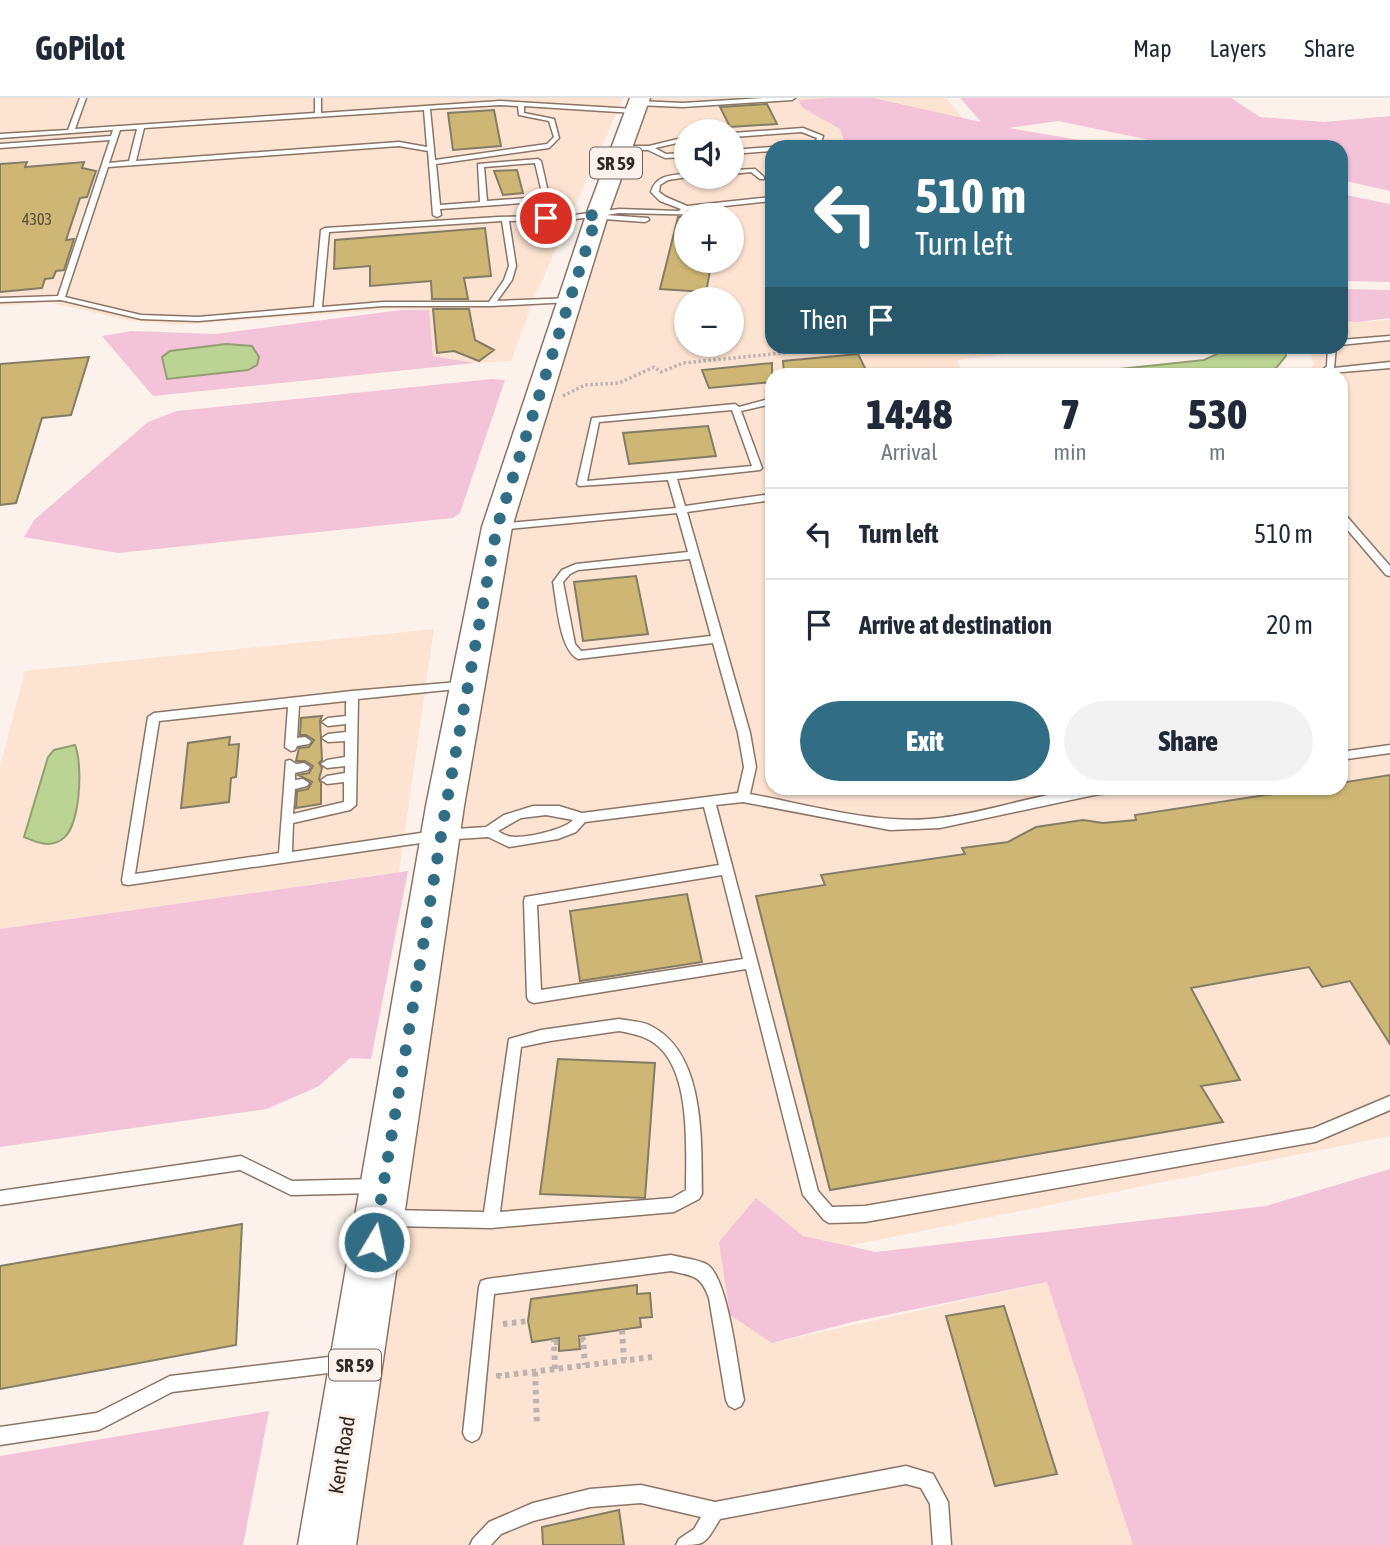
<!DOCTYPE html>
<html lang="en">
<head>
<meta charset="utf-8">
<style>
	body { margin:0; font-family:"Asap Condensed",sans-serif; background:#f2f2f3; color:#1f2937; height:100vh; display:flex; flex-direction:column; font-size:26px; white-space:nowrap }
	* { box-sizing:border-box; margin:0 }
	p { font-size:23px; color:#747a83 }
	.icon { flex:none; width:38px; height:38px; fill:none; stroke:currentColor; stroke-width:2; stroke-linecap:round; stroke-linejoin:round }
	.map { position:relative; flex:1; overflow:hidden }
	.drawer { position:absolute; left:765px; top:270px; width:583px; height:427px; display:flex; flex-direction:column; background:#fff; border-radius:21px; box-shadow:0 2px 5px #0004 }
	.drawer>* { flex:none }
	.banner { position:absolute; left:765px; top:42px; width:583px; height:214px; border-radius:21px; box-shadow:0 2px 5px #0004; background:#316d84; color:#fff; overflow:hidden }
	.controls { position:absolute; left:674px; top:21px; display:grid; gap:14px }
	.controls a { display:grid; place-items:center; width:70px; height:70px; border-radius:50%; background:#fff; box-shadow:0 2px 5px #0004; font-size:35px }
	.pin { position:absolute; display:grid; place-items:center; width:60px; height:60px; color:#fff; margin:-30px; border:4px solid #fff; border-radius:50%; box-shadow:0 2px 7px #0007 }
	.me { position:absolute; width:77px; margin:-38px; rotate:9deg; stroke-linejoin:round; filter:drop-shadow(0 0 5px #0008) }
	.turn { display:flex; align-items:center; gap:24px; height:147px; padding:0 35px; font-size:32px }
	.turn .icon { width:91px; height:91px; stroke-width:2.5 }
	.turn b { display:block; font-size:49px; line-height:60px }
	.then { display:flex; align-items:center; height:66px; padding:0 35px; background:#0003; gap:14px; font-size:26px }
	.eta { display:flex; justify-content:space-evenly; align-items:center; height:119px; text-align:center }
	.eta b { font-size:42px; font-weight:800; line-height:49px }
	.primary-button { display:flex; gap:14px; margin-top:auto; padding:14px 35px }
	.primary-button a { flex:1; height:80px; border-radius:42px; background:#316d84; color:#fff; font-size:28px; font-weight:800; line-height:80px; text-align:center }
	.primary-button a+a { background:#f2f2f3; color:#1f2937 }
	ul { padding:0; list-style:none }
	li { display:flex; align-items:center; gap:21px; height:91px; padding:0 35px; border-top:2px solid #e0e1e3 }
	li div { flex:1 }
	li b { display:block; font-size:26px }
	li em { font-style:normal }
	header { display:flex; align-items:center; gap:42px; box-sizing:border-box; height:98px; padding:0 35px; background:#fff; border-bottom:2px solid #e0e1e3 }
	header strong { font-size:33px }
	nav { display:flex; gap:38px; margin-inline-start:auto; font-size:24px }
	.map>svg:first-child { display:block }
	.built { fill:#fde4d2; fill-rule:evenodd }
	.green { fill:#f3c3d8 }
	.water { fill:#bbd393; stroke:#92a071; stroke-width:2 }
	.building { fill:#ceb775; stroke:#847c65; stroke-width:2 }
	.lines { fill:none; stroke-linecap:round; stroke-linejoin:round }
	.lane-casing { stroke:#8a7465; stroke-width:3 }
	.primary-casing { stroke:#8a7465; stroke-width:3 }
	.path-far1 { stroke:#beb4ad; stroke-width:3.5; stroke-dasharray:2.5 2.5; stroke-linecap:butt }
	.path { stroke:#beb4ad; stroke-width:6; stroke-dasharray:4.5 4.5; stroke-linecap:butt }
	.lane { fill:#fff; fill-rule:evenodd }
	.primary { fill:#fff; fill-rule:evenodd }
	.route { stroke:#316d84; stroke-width:12; stroke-dasharray:0 21.6 }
	.labels { text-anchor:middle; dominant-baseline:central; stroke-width:6; stroke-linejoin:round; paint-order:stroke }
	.far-number-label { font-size:16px; fill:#594c37 }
	.shield { fill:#fcf2eb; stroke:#6f655e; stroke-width:2 }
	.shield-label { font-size:19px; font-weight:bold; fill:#322922 }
	.street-label { font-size:21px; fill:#322922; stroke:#fcf2eb }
</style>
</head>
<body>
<header>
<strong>GoPilot</strong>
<nav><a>Map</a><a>Layers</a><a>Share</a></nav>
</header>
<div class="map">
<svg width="1390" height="1447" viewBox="0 0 1390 1447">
	<rect width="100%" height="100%" fill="#fcf2eb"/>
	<path class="built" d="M0,0H623L534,200L511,263L475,265L433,258L428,212L392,211L177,227L128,222L47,204L0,208Z
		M644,0H946L987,49H772V248L1068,249L957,262L963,276H772V690H1340V276H1305L1314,267L1309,249L1340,248L1341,225L1390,222V1038L734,1171L772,1245L1047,1184L1390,1447H338L518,389ZM686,33H732V79H686ZM686,117H732V163H686ZM686,201H732V247H686Z
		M434,531L399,774L0,831V669L25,573Z"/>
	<path class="green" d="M830,0H873L981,24L960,0H1231L1260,19L1325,24L1390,18V93L1341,82L1340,49H1183L1058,23L1009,30L1121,49H842L845,46L840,31L803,10L798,2Z
		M1341,96L1390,106V184L1341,183Z
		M1341,191L1390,192V220L1358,224L1341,223Z
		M401,212H429L433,258L475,265L153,298L102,238L132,233L215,236Z
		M492,281L505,282L460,415L453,420L118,455L24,439L34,422L148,324L177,313Z
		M408,773L371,961L350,960L319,988L267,1011L0,1049V831Z
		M1390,1071V1447H1133L1047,1184L852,1224L772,1245L730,1217L719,1144L756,1100L803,1138L876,1154L1266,1108Z
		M269,1313L243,1447H0V1358Z"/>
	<path class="water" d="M226,246L252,248L259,259L257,267L248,272L167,281L162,259L170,253Z
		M1219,249H1284L1286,258L1277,269L1266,276H1072L1204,262L1219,255Z
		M75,647C83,666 81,731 61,742C49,750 36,744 24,739L48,659L54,652Z"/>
	<path class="building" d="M767,6L777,26L730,29L720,9Z
		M494,12L501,48L453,52L448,15Z
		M27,64L25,69L84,64L82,70L96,73L87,99L80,100L66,142L74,141L64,172L56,173L53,180L45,181L42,190L0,194V66Z
		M517,72L523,95L503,97L494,73Z
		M678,119H686V163H712L706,194L660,191Z
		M485,130L491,178L464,180L468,201H432L431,183L370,188V168L334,171L335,142Z
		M433,211H469L475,242L494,252L479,263L454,253L437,255Z
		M858,256L867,274L784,276L783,263Z
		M89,259L71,317L42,320L16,405L0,407V266Z
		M772,265V284L709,290L702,272Z
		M708,328L716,358L629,366L623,335Z
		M636,478L648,536L583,543L574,484Z
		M322,618L320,623L322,662L319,665L322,670L319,681L321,685V706L296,710L297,693L308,691L312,684L298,677L309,675L313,668L305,663H296L299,650L309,649L314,642L306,637H300L301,620Z
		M230,639L229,647L239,646L236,679L231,680L229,704L181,710L188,645Z
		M1390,677V946L1350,883L1322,889L1309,869L1191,890L1240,982L1201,988L1223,1024L830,1092L756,798L825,787L821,777L965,756L962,750L1008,744L1036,729L1083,722L1103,725L1136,722L1135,717L1312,690H1340V685Z
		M687,796L702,864L580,883L570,813Z
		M558,961L655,965L645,1100L540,1096Z
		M242,1126L236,1247L0,1291V1168Z
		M637,1187V1196L650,1195L652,1219L640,1220L641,1229L579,1238L580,1251L559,1253V1240L532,1244L528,1223L531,1201Z
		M1004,1208L1057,1376L995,1388L946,1218Z
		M619,1412L624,1447H543L542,1429Z"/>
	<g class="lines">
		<defs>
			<path id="lane" d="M80,0H86L75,31L315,15V0H321V15L500,3L634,11L637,13L634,15L524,8V15L554,21L559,40L549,50L436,66L440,107L480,104L478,66L538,61L541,63L550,103L440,111L441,117L437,119L433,117L428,53L399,48L108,69L65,199L141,217L198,219L314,209L321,132L325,130L498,119L567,118L619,111L679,113L681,111L660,103L651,94C656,77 671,77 686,76V79H688L668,82L660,87L659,94L666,99L687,108L772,99V103L688,112L686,114L709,115L712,117L619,115L606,117L648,120L649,122L645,124L604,121H601V118L567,122L509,123L516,168L512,182L497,203L573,200V204H570L492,208H383L198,223L141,221L61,202L0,204V200L58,198L110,42L0,50V46L111,38L113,32L0,40V36L68,32ZM500,7L518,8L519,17L549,23L554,39L547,46L435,62L430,11ZM424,12L427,49L399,44L136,63L144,30ZM137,31L129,63L109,65L120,32ZM535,65L543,99L487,103L484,69ZM502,123L509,168L504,182L489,204H383L322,209L329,134Z
				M763,0H795L792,2L683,9L637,7L634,5L637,3L683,5Z
				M803,30L823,38L820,47L807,49L815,45L817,40L802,34L732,39V35Z
				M686,39V43L655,50L666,56L686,55V59L665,60L648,52H621L618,50L621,48H649Z
				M772,49V53L732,56V52Z
				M755,71L764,79V81H760L751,74L732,76V72Z
				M1390,238V242L1340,247V242Z
				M1328,248H1336L1334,270L1390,264V270L1318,276L1327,268Z
				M772,300V306L741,313L762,370L760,372L677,381L685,408L772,396V402L687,414L750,635L756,669L750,696C810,707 879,728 940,720C1005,712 1069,683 1135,690L1129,694L1099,696L940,730L890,732L743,704L716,707L818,1093L832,1109L865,1108L1314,1030L1390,998V1012L1315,1044L865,1124L829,1125L824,1122L803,1097L746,871L534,905L529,903L527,899L524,803L525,799L719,767L704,709L585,724L576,734L558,741L509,749L488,739L441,742L128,787L123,786L122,782L148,619L154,615L352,593L470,583L472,586L466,590L358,601L356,707L350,712L293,725L292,754L441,732L486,729L504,717L533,708H559L582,715L738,695L744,669L738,635L713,545L578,561C559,551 557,505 553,484L562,472L576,466L688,454L677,415L497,432L492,429L497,426L676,410L668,382L579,388L577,386L592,320L735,306L739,309ZM732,312L752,368L587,383L599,324ZM690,461L711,538L581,553L575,546L563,484L570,476L578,472ZM346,603V618L328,620L322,624L328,628L346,626V634L328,636L322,640L328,644L345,643V659L327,662L321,666L327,670L345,668V675L327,678L321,682L327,686L344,684V704L293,716L295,691L307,688L309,685L303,681L295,682V675L308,672L310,669L304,665L296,666L290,662L286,663L279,755L135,776L159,623L288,609L285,649L291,653L295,652L297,648L309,646L311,643L305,639L297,640L299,608ZM546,717L573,722C564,732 521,742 508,738C505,737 501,735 498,733L521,720ZM722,777L743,861L541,892L537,807Z
				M1340,413L1343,414L1390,468V478L1386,477L1340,423Z
				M1390,647V655L1340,662V654Z
				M619,921C629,923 642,923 651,928C706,956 701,1043 702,1096L699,1101L674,1114L491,1130L389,1128L384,1125L381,1120L384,1115L389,1112L484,1114L509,941L541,932ZM619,933C634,936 647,938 659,949C691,978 686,1052 686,1092L672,1100L500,1114L521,949L550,943Z
				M241,1058L292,1083L376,1081L381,1083L384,1088L381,1093L376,1095L291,1097L240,1072L0,1107V1093Z
				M671,1157C682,1160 698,1161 708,1167C729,1183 738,1273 744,1302L741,1308L735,1311L729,1308L726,1302L709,1200C701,1177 693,1178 671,1173L494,1196L481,1335L478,1341L472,1344L466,1341L463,1335L479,1189L481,1183L487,1181Z
				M345,1257L351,1259L353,1265L351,1271L345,1273L172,1294L99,1332L0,1347V1329L97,1315L170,1278Z
				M906,1368L933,1376L948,1404L951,1447H933L930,1406L921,1390L906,1386L720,1421C704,1447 707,1447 676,1447L679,1441L694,1431L701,1419L641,1405L590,1409L533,1423L501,1436L491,1447H470L473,1441L489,1424L533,1405L590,1391L641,1387L715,1404Z"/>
			<path id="primary" d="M630,0H650L608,117L512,429L464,708L356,1447H298L426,708L482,429L586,117Z"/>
		</defs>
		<use href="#lane" class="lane-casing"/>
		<use href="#primary" class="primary-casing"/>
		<path class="path-far1" d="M862,248H872
			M563,298L585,287L619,285L654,269L661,274L683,265L855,248"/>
		<path class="path" d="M503,1226L528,1223
			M622,1232L624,1262
			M580,1242L583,1241L585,1267
			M555,1271L554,1244H559
			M535,1274L537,1327
			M499,1275V1278L652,1259"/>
		<use href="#lane" class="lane"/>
		<use href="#primary" class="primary"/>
	</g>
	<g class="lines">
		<path class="route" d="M374,1144L446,708L497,429L597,117L546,120"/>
	</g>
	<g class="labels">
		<g class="far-number-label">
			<text x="37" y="121">4303</text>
		</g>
		<g class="shield">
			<rect x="590" y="49.5" width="52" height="31" rx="5"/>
			<rect x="329" y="1251.5" width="52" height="31" rx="5"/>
		</g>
		<g class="shield-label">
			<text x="616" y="65">SR 59</text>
			<text x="355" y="1267">SR 59</text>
		</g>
		<g class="street-label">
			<text transform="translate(341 1357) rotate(-81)">Kent Road</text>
		</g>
	</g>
</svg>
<div class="controls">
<a><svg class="icon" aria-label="sound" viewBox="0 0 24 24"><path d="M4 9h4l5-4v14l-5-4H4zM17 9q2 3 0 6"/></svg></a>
<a>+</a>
<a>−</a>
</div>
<div class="pin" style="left:546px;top:120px;background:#d93025"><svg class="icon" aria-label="arrive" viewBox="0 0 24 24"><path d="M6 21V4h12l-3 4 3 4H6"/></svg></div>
<svg class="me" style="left:374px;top:1144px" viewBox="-20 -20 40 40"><circle r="17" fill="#316d84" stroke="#fff" stroke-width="3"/><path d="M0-11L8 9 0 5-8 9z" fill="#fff"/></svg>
<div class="banner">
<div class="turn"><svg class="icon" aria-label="left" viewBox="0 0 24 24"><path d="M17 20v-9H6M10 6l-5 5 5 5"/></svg><div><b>510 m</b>Turn left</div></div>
<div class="then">Then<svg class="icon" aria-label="arrive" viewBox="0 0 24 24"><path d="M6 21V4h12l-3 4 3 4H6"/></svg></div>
</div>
<section class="drawer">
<div class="eta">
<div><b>14:48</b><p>Arrival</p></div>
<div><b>7</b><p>min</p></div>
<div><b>530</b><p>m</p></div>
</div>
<ul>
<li><svg class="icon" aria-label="left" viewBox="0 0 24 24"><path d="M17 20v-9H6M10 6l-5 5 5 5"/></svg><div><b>Turn left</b></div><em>510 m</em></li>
<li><svg class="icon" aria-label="arrive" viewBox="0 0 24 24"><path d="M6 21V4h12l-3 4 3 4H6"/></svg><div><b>Arrive at destination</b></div><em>20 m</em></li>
</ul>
<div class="primary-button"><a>Exit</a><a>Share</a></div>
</section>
</div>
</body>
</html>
